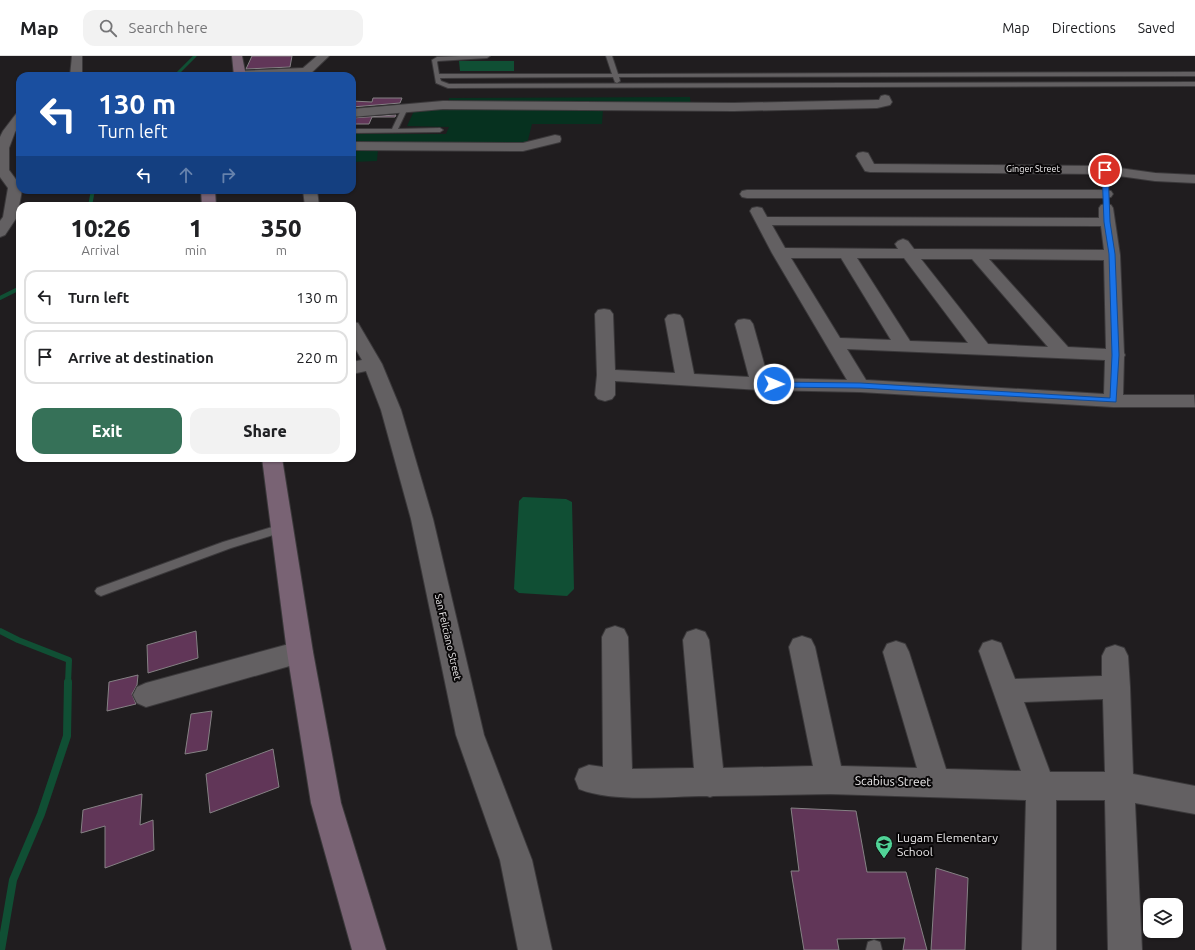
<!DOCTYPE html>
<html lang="en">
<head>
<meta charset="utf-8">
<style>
	body { margin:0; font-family:Ubuntu,sans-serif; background:#f2f2f2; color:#202124; height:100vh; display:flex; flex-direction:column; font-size:15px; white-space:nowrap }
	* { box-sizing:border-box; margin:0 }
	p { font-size:13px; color:#757577 }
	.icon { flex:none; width:22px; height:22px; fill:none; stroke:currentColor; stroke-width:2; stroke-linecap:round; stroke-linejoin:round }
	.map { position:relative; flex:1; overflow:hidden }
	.sheet { position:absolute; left:16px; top:146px; width:340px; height:260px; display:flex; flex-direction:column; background:#fff; border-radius:12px; box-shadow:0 1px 3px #0004 }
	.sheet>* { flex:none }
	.hud { position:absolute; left:16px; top:16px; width:340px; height:122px; border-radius:12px; box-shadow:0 1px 3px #0004; background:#1a4fa0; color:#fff; overflow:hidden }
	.tools { position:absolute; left:1143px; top:842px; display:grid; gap:8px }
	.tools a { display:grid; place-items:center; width:40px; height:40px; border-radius:8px; background:#fff; box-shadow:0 1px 3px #0004; font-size:20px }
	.pin { position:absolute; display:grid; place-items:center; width:34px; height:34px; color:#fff; margin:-17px; border:2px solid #fff; border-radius:50%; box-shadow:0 1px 4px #0007 }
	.me { position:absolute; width:44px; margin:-22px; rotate:91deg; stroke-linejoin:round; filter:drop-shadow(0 0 3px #0008) }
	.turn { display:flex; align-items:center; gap:14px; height:84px; padding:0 16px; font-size:18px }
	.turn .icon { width:52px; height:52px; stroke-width:2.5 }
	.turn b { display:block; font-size:28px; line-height:34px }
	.lanes { display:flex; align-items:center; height:38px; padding:0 16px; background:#0003; justify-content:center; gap:20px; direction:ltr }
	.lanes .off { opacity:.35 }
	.eta { display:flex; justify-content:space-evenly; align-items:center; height:68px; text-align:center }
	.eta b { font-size:24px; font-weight:800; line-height:28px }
	.cta { display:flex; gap:8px; margin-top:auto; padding:8px 16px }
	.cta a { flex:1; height:46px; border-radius:12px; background:#367158; color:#fff; font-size:16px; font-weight:800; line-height:46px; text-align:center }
	.cta a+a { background:#f2f2f2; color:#202124 }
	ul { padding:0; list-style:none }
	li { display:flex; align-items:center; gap:12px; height:54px; margin:0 8px 6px; padding:0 8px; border:2px solid #e0e0e0; border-radius:12px }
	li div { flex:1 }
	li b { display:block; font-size:15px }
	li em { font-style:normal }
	header { display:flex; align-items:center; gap:24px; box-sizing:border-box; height:56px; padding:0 20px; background:#fff; border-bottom:1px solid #e0e0e0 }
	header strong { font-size:19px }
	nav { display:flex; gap:22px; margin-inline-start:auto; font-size:14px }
	.search { width:280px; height:36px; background:#f2f2f2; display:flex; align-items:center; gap:10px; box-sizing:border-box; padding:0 14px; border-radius:12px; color:#757577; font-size:15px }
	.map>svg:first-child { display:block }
	.green { fill:#06311f }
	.water { fill:#104f34 }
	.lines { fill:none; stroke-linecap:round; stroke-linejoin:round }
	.stream-far3 { stroke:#104f34; stroke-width:3 }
	.stream-far2 { stroke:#104f34; stroke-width:4 }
	.stream-far1 { stroke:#104f34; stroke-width:6 }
	.stream { stroke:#104f34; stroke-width:8 }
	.building { fill:#613658; stroke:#858184 }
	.lane-casing { stroke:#3b393b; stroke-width:2 }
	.street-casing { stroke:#3b393b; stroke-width:2 }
	.secondary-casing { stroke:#3b393b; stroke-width:2 }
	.lane { fill:#636062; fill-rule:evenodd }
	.street { fill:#636062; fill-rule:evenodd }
	.secondary { fill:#796374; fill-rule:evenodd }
	.route { fill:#1a73e8; stroke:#114b97 }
	.labels { text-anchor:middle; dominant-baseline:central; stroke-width:4; stroke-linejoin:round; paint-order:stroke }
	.far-street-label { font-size:9px; fill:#edebec; stroke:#090708 }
	.street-label { font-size:10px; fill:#edebec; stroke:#090708 }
	.near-street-label { font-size:12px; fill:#edebec; stroke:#090708 }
	.near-poi-label { font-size:12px; fill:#edebec; stroke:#090708; text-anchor:start }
</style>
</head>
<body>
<header>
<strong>Map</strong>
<div class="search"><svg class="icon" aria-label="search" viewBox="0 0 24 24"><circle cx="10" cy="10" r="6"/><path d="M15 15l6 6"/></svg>Search here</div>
<nav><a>Map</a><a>Directions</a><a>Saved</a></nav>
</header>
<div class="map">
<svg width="1195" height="894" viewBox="0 0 1195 894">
	<rect width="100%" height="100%" fill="#201d1f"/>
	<path class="green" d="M690,41L691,49L448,48L449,42Z
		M421,53H603L602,68H532L527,88L352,87V78H446L449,71L407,70L414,55Z
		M352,93H378L377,105L352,106Z"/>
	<path class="water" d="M459,5H514V15H460Z
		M523,441L566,443L572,446L574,533L567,540L519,537L514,533L519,445Z"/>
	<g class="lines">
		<path class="stream-far3" d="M172,20L178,17L195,0"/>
		<path class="stream-far2" d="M90,150L93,134
			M0,242L20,232"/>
		<path class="stream-far1" d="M0,575L18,584L69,604L68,627"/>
		<path class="stream" d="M1,894L13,824L41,758L67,680L68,626"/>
	</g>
	<path class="building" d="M252,0H292L290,11L246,13Z
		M373,42H402L400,47L352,51V45L372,46Z
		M396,59L395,61H372L369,68H352V62Z
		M196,575L198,602L148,617L147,589Z
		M138,619L137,629L132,638L136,648L107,655L109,626Z
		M212,655L207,694L185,698L191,658Z
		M273,693L279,731L210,757L206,718Z
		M142,738L140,769L153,764L154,794L105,812V770L81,777L83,754Z
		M791,752L856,755L867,816H906L927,894H903L905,882L837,883L839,894H804L791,815H799Z
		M936,812L968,822L965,894H931Z"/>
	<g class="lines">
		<defs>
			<path id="lane" d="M460,0H490L487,2L438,5L437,6L439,18H612L606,0H612L618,18L1195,16V20L619,21L620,25L617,27L615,26L613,21L440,22L441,25L449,28L1195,26V30L448,32L436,27L432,4L437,1Z
				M405,50L408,52L398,73L440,72L443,74L440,76L352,77V73H392L402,52Z
				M282,468L286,469L288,472L286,475L231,492L101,540L97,538L95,535L97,532L223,486Z
				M874,884L880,886L882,894H866L868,886Z"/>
			<path id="street" d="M72,0H82V20H70Z
				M317,0H329L308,20H296L297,19L236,20L234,18L240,15L303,12Z
				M885,39L889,40L892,46L890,49L877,52L734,55L443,53L352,61V53L443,45L734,47L877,44H879L881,40Z
				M20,57V69L15,76L9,92V114L20,129V134H22L17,161L5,179L0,181V165L3,161L8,132L0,121V81L3,75L16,58Z
				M555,79L560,80L561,83L560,86L523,95L352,94V86L523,87Z
				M863,96L868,97L874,108L1105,110L1155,117L1195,119V127L1155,125L1105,118L870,116L865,115L856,100L858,97Z
				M303,134H317L319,150H305Z
				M747,134H1106L1111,135L1113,138L1111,141L1106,142H747L742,141L740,138L742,135Z
				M1106,148L1111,149L1113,152L1120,199L1124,297L1125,299L1124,301L1123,339H1194L1195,351H1113L860,336L760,334L615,325V339L612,343L605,345L598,343L595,339L597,319L595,258L598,254L604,253L610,254L613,258L615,314L675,317L665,263L668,259L674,258L680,259L683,263L694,318L749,321L735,268L738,264L744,263L750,264L753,268L768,322L847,324L772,197L750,155L752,152L757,151L762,152L767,161L1099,162V152L1101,149ZM772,169L1101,170L1104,194L914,193L908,185L903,183L898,185L895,188L898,193L785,192ZM791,202H841L891,284L840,282ZM857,202H904L968,287L910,285ZM921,203H972L1048,291L988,288ZM989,203L1104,204L1106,293L1068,291ZM847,293L1105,304L1104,338L866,324Z
				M352,266L358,267L382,308L401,354L433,463L484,679L532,804L552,894H518L500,804L456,679L411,463L381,354L366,315L352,318V306L362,304L352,287Z
				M615,570L624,573L628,581L632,713L694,712L683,584L687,576L696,573L705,576L709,584L723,712L813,710L789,591L793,583L802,580L811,583L815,591L841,710L917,712L883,596L887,588L896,585L905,588L909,596L946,713L1021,715L979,595L983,587L992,584L1001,587L1015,623L1102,620V600L1106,592L1115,589L1124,592L1128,600L1130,631L1133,718L1195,730V758L1135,747L1142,894H1108L1105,744H1056V894H1022L1026,744L830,738L713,740L710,741L707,740C668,740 614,747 579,733L575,723L579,713L589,709L603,711L602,581L606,573ZM1103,643L1105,716H1050L1024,646Z
				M300,585L309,588L313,596L309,604L300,607L146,651L137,647L133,639L137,631L146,627Z"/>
			<path id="secondary" d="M232,0H242L246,20H234Z
				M201,134H215L216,150H202Z
				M262,402H282L313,596L341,747L386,894H352L311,747L287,596Z"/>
		</defs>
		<use href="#lane" class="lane-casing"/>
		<use href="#street" class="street-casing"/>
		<use href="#secondary" class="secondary-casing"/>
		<use href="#lane" class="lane"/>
		<use href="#street" class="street"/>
		<use href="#secondary" class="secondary"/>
	</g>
	<path class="route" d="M1105,112L1108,114L1110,166L1115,198L1119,299L1116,346L860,332L774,331L771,328L774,326L860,327L1110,342L1112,299L1109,198L1104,166L1102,114Z"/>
	<defs>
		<symbol id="school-pin" viewBox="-11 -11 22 30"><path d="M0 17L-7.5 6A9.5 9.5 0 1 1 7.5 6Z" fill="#51d397" stroke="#090708"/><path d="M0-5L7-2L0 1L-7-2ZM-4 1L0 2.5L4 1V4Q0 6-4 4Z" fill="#111"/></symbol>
	</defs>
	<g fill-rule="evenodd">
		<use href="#school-pin" x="874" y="778" width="20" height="27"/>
	</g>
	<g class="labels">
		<g class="far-street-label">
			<text x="1033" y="113">Ginger Street</text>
		</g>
		<g class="street-label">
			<text transform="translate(448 581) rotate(77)">San Feliciano Street</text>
		</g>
		<g class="near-street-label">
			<text transform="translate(893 725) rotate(1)">Scabius Street</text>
		</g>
		<g class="near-poi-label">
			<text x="897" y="781">Lugam Elementary<tspan x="897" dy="14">School</tspan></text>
		</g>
	</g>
</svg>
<div class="tools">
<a><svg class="icon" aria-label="layers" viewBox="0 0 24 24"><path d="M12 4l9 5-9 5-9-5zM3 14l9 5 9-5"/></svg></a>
</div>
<div class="pin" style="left:1105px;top:114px;background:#d93025"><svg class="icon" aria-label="arrive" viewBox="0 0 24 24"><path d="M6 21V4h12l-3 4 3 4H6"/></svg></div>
<svg class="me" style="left:774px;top:328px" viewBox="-20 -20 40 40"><circle r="17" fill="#1a73e8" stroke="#fff" stroke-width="3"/><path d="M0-11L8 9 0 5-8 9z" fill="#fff"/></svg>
<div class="hud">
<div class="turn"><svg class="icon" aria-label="left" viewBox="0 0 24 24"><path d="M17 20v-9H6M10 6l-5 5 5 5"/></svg><div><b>130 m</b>Turn left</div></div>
<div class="lanes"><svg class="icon" aria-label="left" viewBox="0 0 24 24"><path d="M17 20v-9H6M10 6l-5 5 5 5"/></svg><svg class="icon off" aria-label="ahead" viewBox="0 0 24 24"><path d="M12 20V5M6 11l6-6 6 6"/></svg><svg class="icon off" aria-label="right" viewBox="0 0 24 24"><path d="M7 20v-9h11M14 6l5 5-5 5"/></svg></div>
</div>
<section class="sheet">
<div class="eta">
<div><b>10:26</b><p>Arrival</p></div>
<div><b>1</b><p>min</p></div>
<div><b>350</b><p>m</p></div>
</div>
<ul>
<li><svg class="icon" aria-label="left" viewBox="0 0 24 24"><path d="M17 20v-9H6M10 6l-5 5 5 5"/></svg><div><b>Turn left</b></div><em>130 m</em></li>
<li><svg class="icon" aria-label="arrive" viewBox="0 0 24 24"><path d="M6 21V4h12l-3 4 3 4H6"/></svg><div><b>Arrive at destination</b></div><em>220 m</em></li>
</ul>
<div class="cta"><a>Exit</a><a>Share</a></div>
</section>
</div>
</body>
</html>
